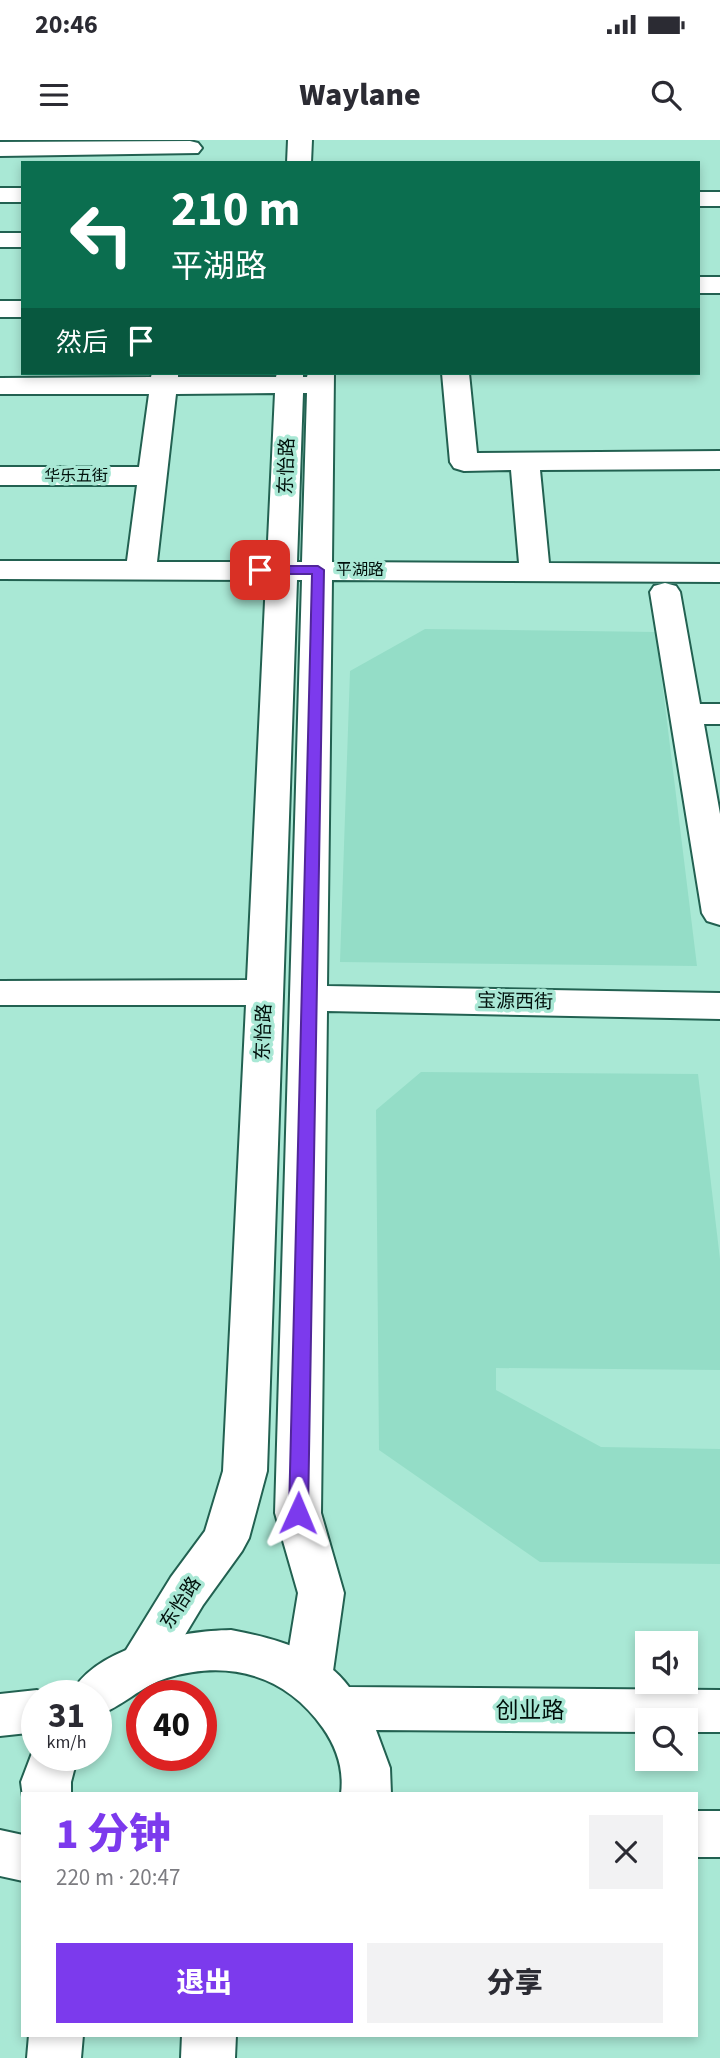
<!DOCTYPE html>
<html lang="zh">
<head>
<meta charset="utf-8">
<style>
	body { margin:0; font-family:"Source Sans 3","Noto Sans SC",sans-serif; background:#f2f2f3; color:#2b2b33; height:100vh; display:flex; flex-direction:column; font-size:26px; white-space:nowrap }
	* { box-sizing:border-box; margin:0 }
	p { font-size:23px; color:#7c7c81 }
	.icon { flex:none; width:38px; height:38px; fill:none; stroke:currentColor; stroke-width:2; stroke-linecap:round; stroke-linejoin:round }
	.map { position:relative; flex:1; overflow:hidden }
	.sheet { position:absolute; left:21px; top:1652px; width:677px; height:245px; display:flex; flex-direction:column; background:#fff; border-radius:0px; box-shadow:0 4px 10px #0003 }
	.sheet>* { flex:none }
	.hud { position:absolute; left:21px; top:21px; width:679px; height:214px; border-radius:0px; box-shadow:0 4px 10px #0003; background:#0b6e4f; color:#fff; overflow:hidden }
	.tools { position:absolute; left:635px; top:1491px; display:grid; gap:14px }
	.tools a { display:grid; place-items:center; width:63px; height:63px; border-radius:0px; background:#fff; box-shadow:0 4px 10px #0003; font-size:35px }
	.speed { position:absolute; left:21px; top:1540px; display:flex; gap:14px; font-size:35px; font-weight:700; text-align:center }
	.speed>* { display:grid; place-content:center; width:91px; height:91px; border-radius:50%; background:#fff; box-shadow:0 4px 10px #0003; line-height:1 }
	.speed small { font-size:18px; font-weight:400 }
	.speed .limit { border:10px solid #d22; background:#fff; color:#111 }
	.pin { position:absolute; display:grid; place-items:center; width:60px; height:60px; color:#fff; margin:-30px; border-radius:14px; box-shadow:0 4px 10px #0006 }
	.me { position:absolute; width:77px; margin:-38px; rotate:1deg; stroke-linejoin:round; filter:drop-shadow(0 0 5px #0008) }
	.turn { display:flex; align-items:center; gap:24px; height:147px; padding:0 35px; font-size:32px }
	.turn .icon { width:91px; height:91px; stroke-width:2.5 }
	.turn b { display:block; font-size:49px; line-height:60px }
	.then { display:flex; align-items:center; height:66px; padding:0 35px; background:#0003; gap:14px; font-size:26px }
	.round { display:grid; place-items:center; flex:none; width:74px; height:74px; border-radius:0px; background:#f2f2f3 }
	.overview { display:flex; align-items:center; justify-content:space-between; height:119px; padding:0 35px }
	h1 { font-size:42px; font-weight:800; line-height:52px; color:#7c3aed }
	.primary-button { display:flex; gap:14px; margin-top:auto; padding:14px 35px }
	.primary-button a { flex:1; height:80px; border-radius:0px; background:#7c3aed; color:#fff; font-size:28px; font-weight:800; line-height:80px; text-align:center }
	.primary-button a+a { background:#f2f2f3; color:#2b2b33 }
	.status { display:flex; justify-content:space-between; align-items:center; height:49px; padding:0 35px; background:#fff; direction:ltr }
	.status svg { height:19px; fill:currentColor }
	header { display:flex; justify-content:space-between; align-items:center; height:91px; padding:0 35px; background:#fff; font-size:32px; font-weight:800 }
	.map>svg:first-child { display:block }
	.built { fill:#94ddc7 }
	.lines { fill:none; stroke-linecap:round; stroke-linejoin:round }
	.minor-casing { stroke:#226151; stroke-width:4 }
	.major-casing { stroke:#226151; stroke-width:4 }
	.minor { fill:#fff; fill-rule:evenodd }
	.major { fill:#fff; fill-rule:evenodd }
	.route { fill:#7c3aed; stroke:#51269a; stroke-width:2 }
	.labels { text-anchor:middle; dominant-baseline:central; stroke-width:7; stroke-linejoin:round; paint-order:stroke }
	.far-street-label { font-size:16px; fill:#00100b; stroke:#a9e8d5 }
	.street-label { font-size:19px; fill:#00100b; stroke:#a9e8d5 }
	.near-street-label { font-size:23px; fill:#00100b; stroke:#a9e8d5 }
</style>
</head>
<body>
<div class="status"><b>20:46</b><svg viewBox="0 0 49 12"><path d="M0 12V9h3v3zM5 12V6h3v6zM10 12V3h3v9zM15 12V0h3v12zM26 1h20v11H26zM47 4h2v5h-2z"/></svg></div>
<header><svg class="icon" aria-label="menu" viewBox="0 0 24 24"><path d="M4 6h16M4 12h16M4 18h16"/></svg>Waylane<svg class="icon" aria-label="search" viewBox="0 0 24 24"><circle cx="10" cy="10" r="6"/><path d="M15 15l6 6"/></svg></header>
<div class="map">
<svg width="720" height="1918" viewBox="0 0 720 1918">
	<rect width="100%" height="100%" fill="#a9e8d5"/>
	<path class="built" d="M425,489L656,492L697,826L340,822L350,531Z
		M421,932L698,934L720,1119V1230L496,1228V1250L601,1307L720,1309V1424L540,1422L379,1310L376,970Z"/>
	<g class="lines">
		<defs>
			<path id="minor" d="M288,0H312L311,23H287Z
				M190,1L198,3L202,8L198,13L0,16V2Z
				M0,48H23V62H0Z
				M698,52H720V66H698Z
				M0,93H23V107H0Z
				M698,137H720V153H698Z
				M0,161H23V177H0Z
				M152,233H178V237H276L277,233H303V237H307L308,233H334L332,422L519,423L511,330L464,331L454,328L450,322L442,233H469L477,313L720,311V329L540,330L549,423L720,424V442L332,440L327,846L720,853V879L327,871L321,1373L344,1453L332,1538L325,1553L308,1559L291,1553L284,1538L298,1453L275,1373L302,440H297L267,1331L249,1398L242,1411L203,1465L159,1538L142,1544L125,1538L118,1523L171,1437L205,1391L223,1331L246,865H0V841L247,840L266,440L0,439V421H127L137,345H0V327H139L149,254H0V238L151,237ZM275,253L267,422H157L176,254ZM303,253H307L302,422H297Z
				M665,443L676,446L680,452L700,564H720V584H704L720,674V785L707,781L702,773L650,452L654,446Z"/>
			<path id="major" d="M231,1490C273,1498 322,1510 349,1547L720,1550V1592H686V1580H648V1592L376,1590L390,1628L391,1654H341C344,1629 337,1608 323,1588C286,1535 229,1519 167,1538C141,1546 122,1567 96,1576V1556H70C94,1506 182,1491 231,1490Z
				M37,1550L53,1556H37V1592L0,1596V1554Z
				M37,1600V1615H78L71,1642V1654H23V1657L21,1642Z
				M696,1671H720V1717H696Z
				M0,1690L23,1695V1741L0,1736Z
				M29,1895H83L81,1918H27Z
				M182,1895H236L235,1918H181Z"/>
		</defs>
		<use href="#minor" class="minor-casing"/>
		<use href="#major" class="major-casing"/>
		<use href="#minor" class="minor"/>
		<use href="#major" class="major"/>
	</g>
	<path class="route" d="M318,426L324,430L308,1373L305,1378L298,1381L292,1378L289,1373L312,434H260L254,430L260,426Z"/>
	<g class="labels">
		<g class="far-street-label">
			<text x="76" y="336">华乐五街</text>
			<text x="360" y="430">平湖路</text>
		</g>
		<g class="street-label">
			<text transform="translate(287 326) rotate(-88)">东怡路</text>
			<text transform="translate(515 862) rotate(1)">宝源西街</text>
			<text transform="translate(264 892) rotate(-88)">东怡路</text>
			<text transform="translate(181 1463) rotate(-57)">东怡路</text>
		</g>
		<g class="near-street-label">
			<text x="530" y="1570">创业路</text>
		</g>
	</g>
</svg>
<div class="tools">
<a><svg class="icon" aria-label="sound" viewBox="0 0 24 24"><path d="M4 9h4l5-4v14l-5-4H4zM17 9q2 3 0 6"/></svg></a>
<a><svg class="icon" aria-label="search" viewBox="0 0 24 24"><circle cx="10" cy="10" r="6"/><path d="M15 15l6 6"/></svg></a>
</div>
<div class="speed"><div>31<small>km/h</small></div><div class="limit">40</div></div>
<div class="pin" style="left:260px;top:430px;background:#d93025"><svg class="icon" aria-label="arrive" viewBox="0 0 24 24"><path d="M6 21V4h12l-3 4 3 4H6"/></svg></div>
<svg class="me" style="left:298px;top:1373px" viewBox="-20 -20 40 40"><path d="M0-17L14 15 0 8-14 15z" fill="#7c3aed" stroke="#fff" stroke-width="4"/></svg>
<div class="hud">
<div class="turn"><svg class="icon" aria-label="left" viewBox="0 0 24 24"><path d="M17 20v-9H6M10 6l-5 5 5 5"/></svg><div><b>210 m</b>平湖路</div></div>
<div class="then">然后<svg class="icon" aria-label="arrive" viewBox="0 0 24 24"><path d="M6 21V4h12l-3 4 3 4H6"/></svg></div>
</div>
<section class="sheet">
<div class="overview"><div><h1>1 分钟</h1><p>220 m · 20:47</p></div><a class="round"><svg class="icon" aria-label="close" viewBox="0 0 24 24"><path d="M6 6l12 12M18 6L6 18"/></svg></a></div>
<div class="primary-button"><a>退出</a><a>分享</a></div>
</section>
</div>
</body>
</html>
